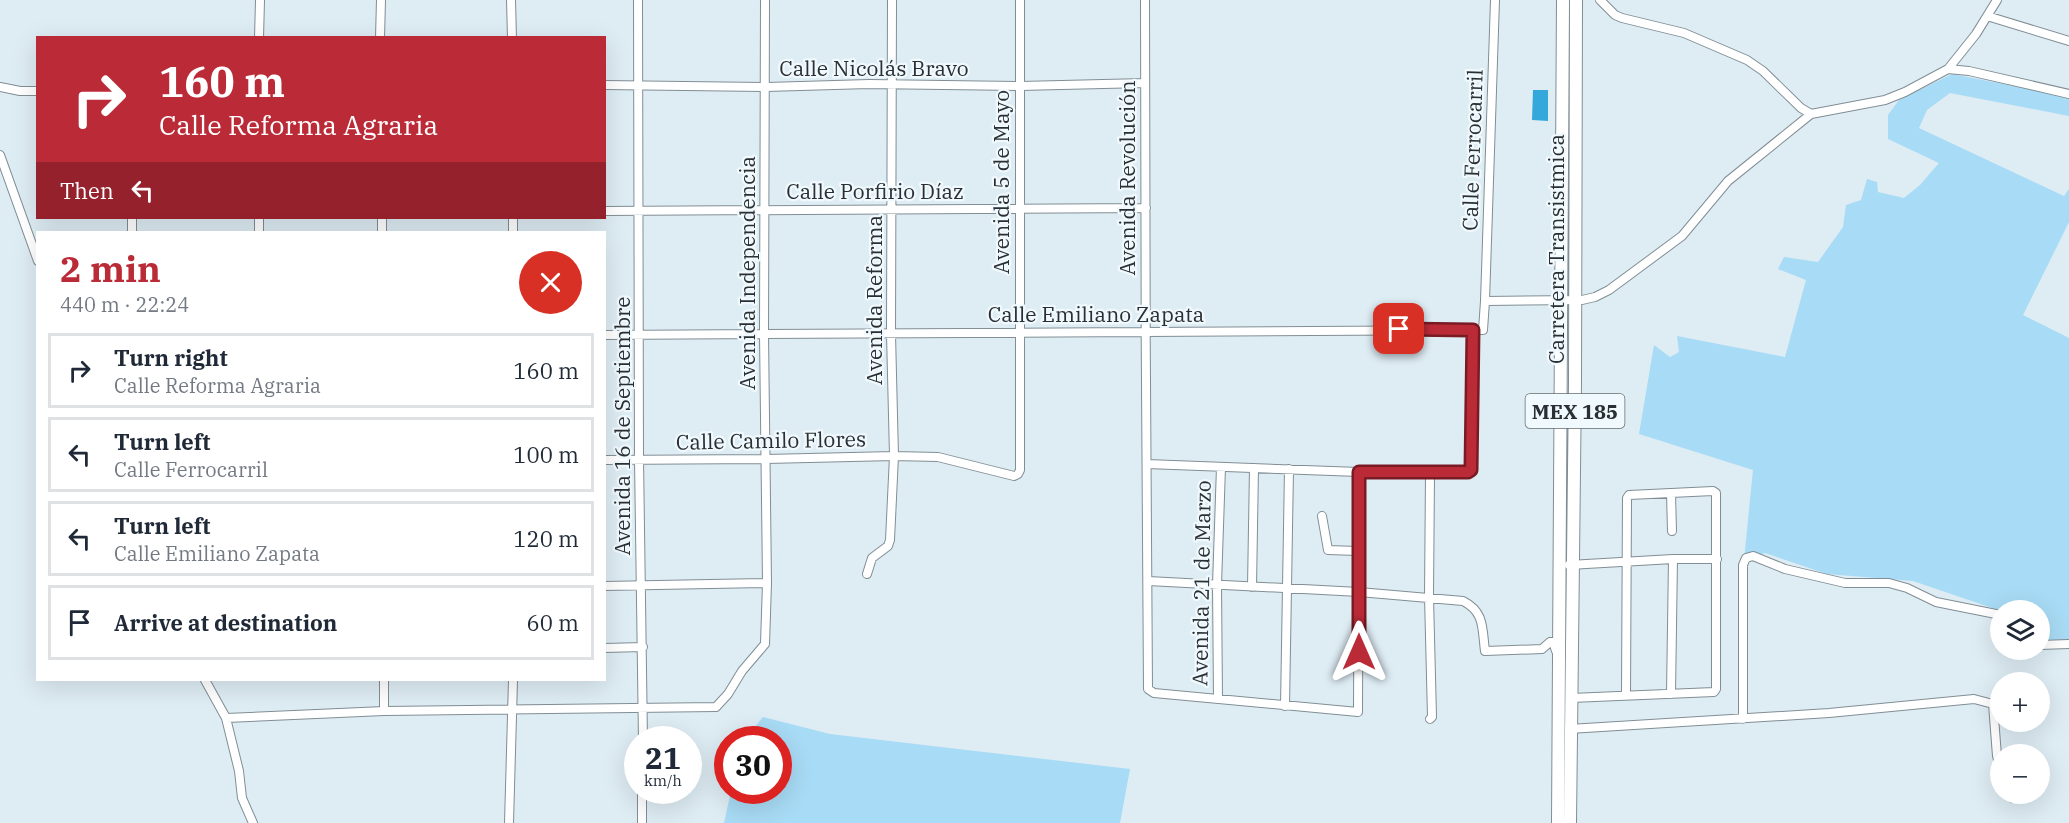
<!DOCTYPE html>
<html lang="en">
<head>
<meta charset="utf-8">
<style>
	body { margin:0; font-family:"IBM Plex Serif",serif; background:#f6f6f7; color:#1f2937; height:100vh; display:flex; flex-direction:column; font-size:22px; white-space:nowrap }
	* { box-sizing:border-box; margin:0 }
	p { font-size:20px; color:#747a83 }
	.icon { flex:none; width:33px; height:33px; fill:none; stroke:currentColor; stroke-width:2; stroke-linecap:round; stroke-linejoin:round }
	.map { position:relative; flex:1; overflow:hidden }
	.side { position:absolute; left:36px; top:231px; width:570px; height:450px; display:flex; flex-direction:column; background:#fff; border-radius:0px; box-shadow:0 6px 24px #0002 }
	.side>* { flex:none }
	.banner { position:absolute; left:36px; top:36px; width:570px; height:183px; border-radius:0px; box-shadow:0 6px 24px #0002; background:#bb2a37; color:#fff; overflow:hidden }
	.buttons { position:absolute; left:1990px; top:600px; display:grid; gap:12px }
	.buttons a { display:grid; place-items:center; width:60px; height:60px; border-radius:50%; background:#fff; box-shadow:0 6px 24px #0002; font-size:30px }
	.speed { position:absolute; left:624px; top:726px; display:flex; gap:12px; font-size:30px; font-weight:700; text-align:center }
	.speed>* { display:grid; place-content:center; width:78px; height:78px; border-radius:50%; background:#fff; box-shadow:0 6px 24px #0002; line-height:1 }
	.speed small { font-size:15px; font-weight:400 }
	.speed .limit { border:9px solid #d22; background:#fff; color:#111 }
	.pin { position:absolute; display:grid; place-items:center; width:51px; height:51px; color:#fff; margin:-26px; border-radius:12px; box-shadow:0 3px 9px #0006 }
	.me { position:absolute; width:66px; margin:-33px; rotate:0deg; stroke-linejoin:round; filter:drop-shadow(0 0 4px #0008) }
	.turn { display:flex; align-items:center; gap:21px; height:126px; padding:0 24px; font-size:27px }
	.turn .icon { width:78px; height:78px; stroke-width:2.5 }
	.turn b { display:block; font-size:42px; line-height:51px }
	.then { display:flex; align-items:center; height:57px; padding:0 24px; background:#0003; gap:12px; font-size:22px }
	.round { display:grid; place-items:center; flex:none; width:63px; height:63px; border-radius:32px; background:#f6f6f7 }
	.overview { display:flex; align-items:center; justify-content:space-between; height:102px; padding:0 24px }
	h1 { font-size:36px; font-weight:800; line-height:45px; color:#bb2a37 }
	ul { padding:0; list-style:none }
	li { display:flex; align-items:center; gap:18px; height:75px; margin:0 12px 9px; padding:0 12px; border:3px solid #e0e1e3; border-radius:0px }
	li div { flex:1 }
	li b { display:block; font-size:22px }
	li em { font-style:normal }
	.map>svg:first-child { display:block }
	.green { fill:#a8dbf5 }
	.water { fill:#34a8da }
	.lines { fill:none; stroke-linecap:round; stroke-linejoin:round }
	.minor-casing { stroke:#818e95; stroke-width:10 }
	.primary-casing { stroke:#818e95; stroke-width:14 }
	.minor { stroke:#fff; stroke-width:8 }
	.primary { stroke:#fff; stroke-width:12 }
	.route-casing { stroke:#7a1b24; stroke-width:15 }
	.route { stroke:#bb2a37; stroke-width:10 }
	.labels { text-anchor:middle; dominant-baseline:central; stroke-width:4.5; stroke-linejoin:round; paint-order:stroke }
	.shield { fill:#f0f9fd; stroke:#656c6f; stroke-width:1.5 }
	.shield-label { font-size:20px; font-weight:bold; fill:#292f32 }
	.street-label { font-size:21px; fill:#292f32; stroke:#f0f9fd }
</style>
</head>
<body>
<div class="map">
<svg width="2069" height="823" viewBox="0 0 2069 823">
	<rect width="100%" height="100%" fill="#deecf4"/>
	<path class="green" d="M1952,74L2069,97V116L1950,93L1927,110L1919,128L2064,196L2069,189V222L2023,315L2069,338V642L2040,643V610L2001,611L1913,581L1827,574L1765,553L1744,560L1753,470L1639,434L1654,345L1670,357L1679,352L1677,336L1785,357L1806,280L1778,269L1784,257L1818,262L1843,227L1846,205L1861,200L1867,179L1877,182L1878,192L1904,198L1920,185L1939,163L1888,139V115L1899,100Z
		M763,717L830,734L1130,769L1120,823H724L731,791L778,790V740L745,739Z"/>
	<path class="water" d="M1533,90H1548V121L1532,120Z"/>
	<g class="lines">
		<defs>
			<path id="minor" d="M511,0L512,38
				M638,0L639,459L643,740
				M1145,0C1144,230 1147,459 1148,689L1154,693L1358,712L1359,472
				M1600,0L1615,15L1622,18L1684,33L1747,60L1763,71L1801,108L1811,114
				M1987,16L2069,41
				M259,38L260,0
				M380,38L381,0
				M1948,69L1976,34L1997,0
				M604,85L766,87L869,84L1020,86L1145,83
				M0,87L20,91H38
				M0,155L38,261
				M604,211L1146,208
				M259,218V232
				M382,218V232
				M132,232V218
				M513,232V218
				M1485,301L1495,0
				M604,335L1483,330L1485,301L1582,300L1595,297L1609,290L1682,236L1728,181L1811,114L1885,100L1905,92L1948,69L1969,71L2069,94
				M604,460L766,459L894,456L938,457L1014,476L1018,474L1020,470V0
				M1147,464L1359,472L1468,473L1471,470L1473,330
				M1430,474L1429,597L1432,717L1430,719
				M1671,493L1672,531
				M1322,516L1328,550L1358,551
				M1569,565L1673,559H1717
				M867,574L872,558L888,546L890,540L894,456L891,334L892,0
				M1148,581L1359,592L1463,601C1485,612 1482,629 1485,651L1542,649L1550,642H1553L1556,651
				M604,586L767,583
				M1252,587L1254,468
				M2040,645L2069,644
				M604,648L643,647
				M205,680L226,718L239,771L242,798L253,823
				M1671,694L1673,559
				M1571,698L1714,692L1716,689V493L1713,491L1629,495L1627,498L1626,695
				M1218,699L1217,585L1221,467
				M1285,706L1289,469
				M384,711V680
				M226,718L384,711L716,707L728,694L742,671L765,644L767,583L764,334L765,0
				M1743,719V565L1746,558L1753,556L1785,569L1845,583H1889L1907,588L1936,602L2001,615
				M1569,729L1829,713L1974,699L1993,704L1997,756L2001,770
				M2010,794L2012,798
				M509,823L513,680
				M642,823V790"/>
			<path id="primary" d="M1558,823L1563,0
				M1570,823L1575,382L1576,0"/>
		</defs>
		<use href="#minor" class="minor-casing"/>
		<use href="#primary" class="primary-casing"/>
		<use href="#minor" class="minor"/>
		<use href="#primary" class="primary"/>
	</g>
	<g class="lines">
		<defs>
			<path id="route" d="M1359,652V472H1468L1471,470L1473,330L1399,329"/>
		</defs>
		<use href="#route" class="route-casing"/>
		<use href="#route" class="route"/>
	</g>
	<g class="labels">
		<rect class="shield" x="1525.5" y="394" width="99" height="34" rx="4.5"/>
		<g class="shield-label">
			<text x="1575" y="411">MEX 185</text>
		</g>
		<g class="street-label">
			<text x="874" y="68">Calle Nicolás Bravo</text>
			<text transform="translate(1472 150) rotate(-88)">Calle Ferrocarril</text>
			<text transform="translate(1127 178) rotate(-90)">Avenida Revolución</text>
			<text transform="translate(1001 182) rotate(-90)">Avenida 5 de Mayo</text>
			<text x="875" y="191">Calle Porfirio Díaz</text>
			<text transform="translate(1556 249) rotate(-90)">Carretera Transistmica</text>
			<text transform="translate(747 273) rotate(-90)">Avenida Independencia</text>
			<text transform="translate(874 300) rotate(-90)">Avenida Reforma</text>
			<text x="1096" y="314">Calle Emiliano Zapata</text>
			<text transform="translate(622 426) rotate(-90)">Avenida 16 de Septiembre</text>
			<text transform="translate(771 440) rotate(-1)">Calle Camilo Flores</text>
			<text transform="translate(1201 583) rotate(-89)">Avenida 21 de Marzo</text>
		</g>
	</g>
</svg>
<div class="buttons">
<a><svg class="icon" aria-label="layers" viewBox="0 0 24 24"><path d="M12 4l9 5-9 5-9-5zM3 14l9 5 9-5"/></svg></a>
<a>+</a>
<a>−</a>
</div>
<div class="speed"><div>21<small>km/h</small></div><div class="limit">30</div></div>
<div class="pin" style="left:1399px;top:329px;background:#d93025"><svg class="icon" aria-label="arrive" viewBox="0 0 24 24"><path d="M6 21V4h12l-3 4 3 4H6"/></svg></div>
<svg class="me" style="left:1359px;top:652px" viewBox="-20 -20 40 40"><path d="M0-17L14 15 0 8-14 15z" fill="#bb2a37" stroke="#fff" stroke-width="4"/></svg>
<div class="banner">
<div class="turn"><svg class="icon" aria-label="right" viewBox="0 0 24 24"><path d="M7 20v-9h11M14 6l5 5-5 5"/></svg><div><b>160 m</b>Calle Reforma Agraria</div></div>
<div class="then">Then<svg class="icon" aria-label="left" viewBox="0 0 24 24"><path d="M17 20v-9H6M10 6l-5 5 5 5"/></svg></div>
</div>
<section class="side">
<div class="overview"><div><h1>2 min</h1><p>440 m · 22:24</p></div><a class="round" style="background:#d93025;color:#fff"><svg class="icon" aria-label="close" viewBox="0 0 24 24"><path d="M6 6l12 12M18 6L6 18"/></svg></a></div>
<ul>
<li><svg class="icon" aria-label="right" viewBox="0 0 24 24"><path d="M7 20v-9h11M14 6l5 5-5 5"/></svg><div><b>Turn right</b><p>Calle Reforma Agraria</p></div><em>160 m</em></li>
<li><svg class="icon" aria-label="left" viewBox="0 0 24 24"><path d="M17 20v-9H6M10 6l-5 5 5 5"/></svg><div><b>Turn left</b><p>Calle Ferrocarril</p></div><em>100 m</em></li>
<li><svg class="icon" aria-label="left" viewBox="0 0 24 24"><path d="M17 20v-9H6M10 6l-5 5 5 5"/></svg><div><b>Turn left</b><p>Calle Emiliano Zapata</p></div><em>120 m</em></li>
<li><svg class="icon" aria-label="arrive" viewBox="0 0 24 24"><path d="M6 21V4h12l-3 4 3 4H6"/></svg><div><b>Arrive at destination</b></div><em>60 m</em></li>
</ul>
</section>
</div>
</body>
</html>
